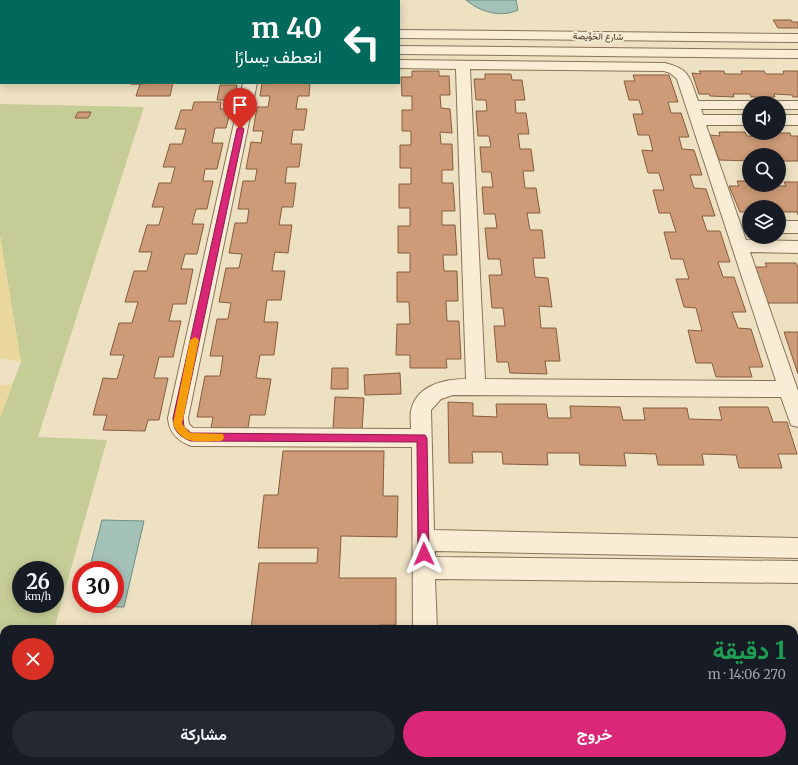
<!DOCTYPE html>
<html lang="ar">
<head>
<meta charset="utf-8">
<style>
	body { margin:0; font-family:Merriweather,Vazirmatn,serif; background:#242831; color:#f1f3f6; direction:rtl; height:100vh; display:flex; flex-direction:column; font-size:15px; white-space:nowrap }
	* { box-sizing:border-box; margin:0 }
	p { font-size:13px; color:#9ea1a6 }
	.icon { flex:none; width:22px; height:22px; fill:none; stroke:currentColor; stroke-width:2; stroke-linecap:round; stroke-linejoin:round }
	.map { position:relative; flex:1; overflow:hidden; direction:ltr }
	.drawer { position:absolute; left:0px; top:625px; width:798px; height:140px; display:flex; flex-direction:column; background:#171b24; border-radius:12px 12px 0 0; box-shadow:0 2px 10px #0003; direction:rtl }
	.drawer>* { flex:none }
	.banner { position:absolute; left:0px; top:0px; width:400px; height:84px; box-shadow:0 2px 10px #0003; direction:rtl; background:#00695c; color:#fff; overflow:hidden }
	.fabs { position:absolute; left:742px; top:96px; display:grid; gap:8px }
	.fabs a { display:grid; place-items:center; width:44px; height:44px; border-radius:50%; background:#171b24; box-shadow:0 2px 10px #0003; font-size:20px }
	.speed { position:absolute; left:12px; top:561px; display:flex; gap:8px; font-size:20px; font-weight:700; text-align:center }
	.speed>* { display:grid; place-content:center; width:52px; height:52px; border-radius:50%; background:#171b24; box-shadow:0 2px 10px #0003; line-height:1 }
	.speed small { font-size:10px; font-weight:400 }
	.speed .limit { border:6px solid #d22; background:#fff; color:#111 }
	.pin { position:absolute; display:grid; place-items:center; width:34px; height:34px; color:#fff; margin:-41px -17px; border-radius:50% 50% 50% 0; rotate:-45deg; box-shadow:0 0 4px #0007 }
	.pin .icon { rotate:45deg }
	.me { position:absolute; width:44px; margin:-22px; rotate:359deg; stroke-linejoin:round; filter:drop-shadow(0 0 3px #0008) }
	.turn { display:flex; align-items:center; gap:14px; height:84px; padding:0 12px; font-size:18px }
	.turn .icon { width:52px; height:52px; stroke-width:2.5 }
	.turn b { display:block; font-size:28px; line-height:34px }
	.round { display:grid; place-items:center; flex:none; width:42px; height:42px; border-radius:21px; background:#242831 }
	.headline { display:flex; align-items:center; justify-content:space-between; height:68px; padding:0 12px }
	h1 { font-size:24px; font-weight:700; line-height:30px; color:#1e9e55 }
	.button { display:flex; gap:8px; margin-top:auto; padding:8px 12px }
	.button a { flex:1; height:46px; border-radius:24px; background:#db2777; color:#fff; font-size:16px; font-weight:700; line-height:46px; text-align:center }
	.button a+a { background:#242831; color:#f1f3f6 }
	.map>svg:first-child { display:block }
	.green { fill:#c5cc96; fill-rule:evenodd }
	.sand { fill:#ead79e }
	.water { fill:#a4c1b8; stroke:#6b8f86 }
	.building { fill:#cd9b77; stroke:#875c3f }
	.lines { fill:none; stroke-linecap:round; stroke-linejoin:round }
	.minor-casing { stroke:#887259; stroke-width:2 }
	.minor { fill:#f9eed5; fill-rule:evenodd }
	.route { fill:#db2777; stroke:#8e194d }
	.slow { fill:#f59e0b }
	.labels { text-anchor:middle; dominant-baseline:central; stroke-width:4; stroke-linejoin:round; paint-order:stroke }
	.far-street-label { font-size:9px; fill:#372a1d; stroke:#f5ebd1 }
</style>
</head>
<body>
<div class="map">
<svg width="798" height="765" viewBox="0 0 798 765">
	<rect width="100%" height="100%" fill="#eee1c2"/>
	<path class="green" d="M0,104L144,107L38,437L107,440L54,629H4V761H122L121,765H0V417L21,362L0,236ZM21,570H55V604H21Z"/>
	<path class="sand" d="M0,236L21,362L0,358Z
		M12,384L0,417V386Z"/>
	<path class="water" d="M466,0H516L518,10C501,18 480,12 466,0Z
		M102,520L144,521L124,607L80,606L81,600V604H115V570H89Z"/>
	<path class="building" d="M773,20H791L792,22H798V28H778Z
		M412,71H439V76H449L450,95H440L441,108L450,109L452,133L440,132L441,144H452L453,170H442V183H453L455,211H442V225H455L457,255H443L444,271H457L458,301H446L447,321H459L461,359H446L447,368H410V355H396L397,324H410L409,302H397V272H410V253H398V226H410V208H399V184H411V168H400V145H411V131H402V110H412V96H402L401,77H412Z
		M699,71H724L725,74H742L741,71H764L766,74H784L783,71H798V97H793L792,95L774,94L775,97H751L750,94H733L734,97L710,96L709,94H699L692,73L701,74Z
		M485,74H511L512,80H522L525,100H515L516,113H526L529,134H518L520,149H531L534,171H523L525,188H536L540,213H527L530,230H542L545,258H533L535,277L548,278L552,307L539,306L541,328H556L560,361H545L547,374L510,373L508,362H497L494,326H505L503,308H492L489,275H502L500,259H488L485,228H497L495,214H484L482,187H493L491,172H482L480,147H491L489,136H478L476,111H487L486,100H476L474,79H485Z
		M633,75H669L678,102H668L671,113H681L689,137H679L682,149L694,150L702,175H690L694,188L706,189L715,216H702L707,231H720L730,262H718L723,277H734L746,312H732L738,328L751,329L763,367H749L752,377H716L712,363H696L688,330L702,331L696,308L684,307L676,279H689L683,259H671L664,232H676L670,213H659L653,190H664L659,173H648L642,150L653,151L649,135H638L633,114H643L639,100H629L624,81H635Z
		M173,83L170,96H136L140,84H131Z
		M262,83H310L309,96H298L296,109H307L304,130H293L291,144H302L299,167H287L285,183H296L293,207H282L279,225H292L288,253L275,252L272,271H285L281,300H267L264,322H278L274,355H260L256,378L271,379L265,415H250L248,428H211L213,417H197L205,376H220L223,356H210L217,319H228L231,303L219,302L226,268H239L242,254L229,253L235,223H247L249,209H238L243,181H255L257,169H246L251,142L261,143L263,131H253L257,107H268L270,96H260Z
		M220,85H237L234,100H217Z
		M194,102H221L220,109H231L226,128H215L212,143H223L217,169H205L203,181H213L207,209H196L192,224H204L197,254H185L181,269H193L186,304H173L169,321H181L173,357H159L154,378H168L159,420H148L145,431L103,430L107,415H93L103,378L117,379L124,355H110L119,323H132L138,302H125L134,271H147L152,252H139L147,225H159L164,207H152L159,183H171L175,167H163L170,144H182L186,129H175L181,110H192Z
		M78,112H91L88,118H75Z
		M719,132H745L747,136H768L766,133H790L791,136H798V161H779V155H749V161L719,160L710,135L720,136Z
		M737,181H749V185H766L767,186H786L784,182H798V215L797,212H779V207H749V212H740L729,186H739Z
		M765,263H796L798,267V303H767L754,267H767Z
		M784,332H798V374Z
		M332,368H348V389H331Z
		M400,373L401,394L365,395L364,375Z
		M335,397L364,398L362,430L333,429Z
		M448,402L473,403V416L497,417L496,404H546L548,418H571L570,406L620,407L623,420H645L643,408H687L689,419L722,420L719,407H768L773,422H787L797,454H778L782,468H739L736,455L702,454L704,465H658L656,454L624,453L626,466L580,465L579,453H547L548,465L503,464L502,452H472L473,463H449Z
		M283,451H384L383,496H398L397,537L341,536L339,578H396V625H379V629H251L259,563H317L318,548H258L264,495H278Z
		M794,677H798V750H794V698H797L794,685Z
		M189,761H278L277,765H189Z
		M455,761H489V765H455Z
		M518,761H582L583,765H519Z
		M618,761H682L683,765H618Z
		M713,761H779L780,765H713Z"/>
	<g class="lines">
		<defs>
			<path id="minor" d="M399,30L798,34V42L399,38Z
				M399,46L798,50V58L399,54Z
				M399,60L665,63C690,69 690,78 698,101H749L755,103H749V109H701L703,115H749V125H706L746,240L798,241V253L750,252L798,391V427L791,425L781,397L453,395L441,399L431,410L434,530L798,538V558L435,551V557L798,561V583L435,579L437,629H413L412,447L191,446C178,441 169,433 168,418L243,83H257L188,418L189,424L193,428L411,429C411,423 410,416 411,411C416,385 445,379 466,379L456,69L399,68ZM470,69L664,71L670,73L677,79L776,381L485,379Z
				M779,101H798V109H779V103H773Z
				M779,115H798V125H779Z
				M779,221H798V233H779Z
				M414,761H440V765H414Z"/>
		</defs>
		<use href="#minor" class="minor-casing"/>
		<use href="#minor" class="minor"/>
	</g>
	<path class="route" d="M240,126L244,129L183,418L184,427L191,433L425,435L427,438L429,554L427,558L424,559L420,558L418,554L417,442L191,441C180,437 173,431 173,418L237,129Z"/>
	<path class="slow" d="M195,337L199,340L182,424L188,431L191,433L223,434L224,437L223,440L220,441C200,441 182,446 173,424L190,340Z"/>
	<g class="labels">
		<g class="far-street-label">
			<text transform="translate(598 36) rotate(1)">شارع الحَوِّيصة</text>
		</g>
	</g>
</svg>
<div class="fabs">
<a><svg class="icon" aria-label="sound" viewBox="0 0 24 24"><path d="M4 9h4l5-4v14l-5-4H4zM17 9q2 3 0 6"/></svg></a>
<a><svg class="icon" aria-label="search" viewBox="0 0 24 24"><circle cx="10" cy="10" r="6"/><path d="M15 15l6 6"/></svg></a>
<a><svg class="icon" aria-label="layers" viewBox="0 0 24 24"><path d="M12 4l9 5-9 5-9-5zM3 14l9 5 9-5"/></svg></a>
</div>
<div class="speed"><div>26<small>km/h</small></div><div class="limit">30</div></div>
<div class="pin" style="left:240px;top:129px;background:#d93025"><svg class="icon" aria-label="arrive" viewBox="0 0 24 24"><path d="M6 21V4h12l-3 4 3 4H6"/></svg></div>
<svg class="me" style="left:424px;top:554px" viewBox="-20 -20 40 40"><path d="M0-17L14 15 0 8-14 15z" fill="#db2777" stroke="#fff" stroke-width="4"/></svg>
<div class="banner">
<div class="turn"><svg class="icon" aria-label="left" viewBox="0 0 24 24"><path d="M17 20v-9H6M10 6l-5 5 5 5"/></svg><div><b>40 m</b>انعطف يسارًا</div></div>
</div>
<section class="drawer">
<div class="headline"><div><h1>1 دقيقة</h1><p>270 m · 14:06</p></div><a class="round" style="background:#d93025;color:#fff"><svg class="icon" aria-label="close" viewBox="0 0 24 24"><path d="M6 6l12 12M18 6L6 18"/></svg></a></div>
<div class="button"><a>خروج</a><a>مشاركة</a></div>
</section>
</div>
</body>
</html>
